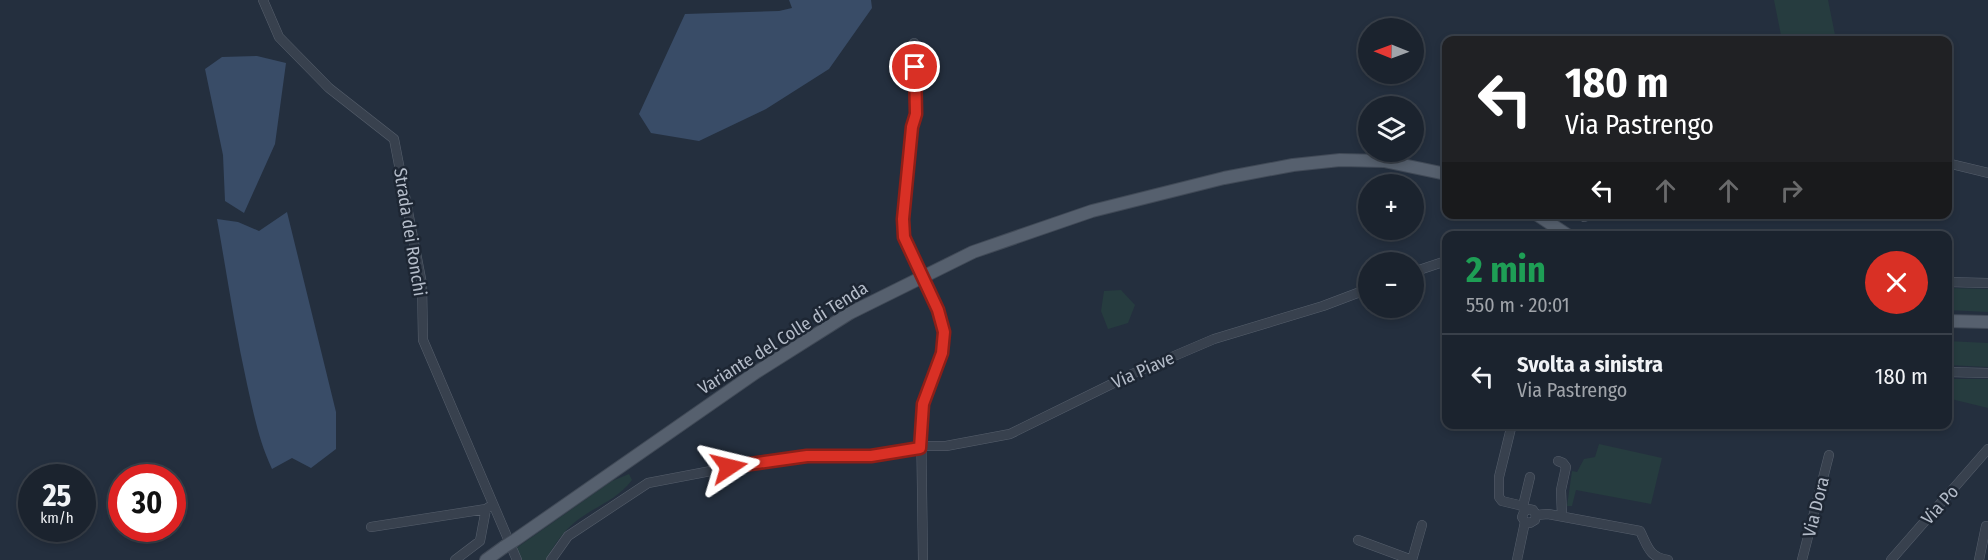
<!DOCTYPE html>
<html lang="it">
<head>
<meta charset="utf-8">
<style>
	body { margin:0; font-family:"Fira Sans Condensed",sans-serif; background:#282f3a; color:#f1f3f6; height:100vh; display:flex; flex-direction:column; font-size:22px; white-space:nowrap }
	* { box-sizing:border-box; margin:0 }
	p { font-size:20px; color:#a0a4aa }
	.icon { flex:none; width:33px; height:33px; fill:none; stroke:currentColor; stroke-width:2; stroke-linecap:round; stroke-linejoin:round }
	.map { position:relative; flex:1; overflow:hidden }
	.details { position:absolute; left:1442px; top:231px; width:510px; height:198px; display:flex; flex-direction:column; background:#1b232e; border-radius:12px; box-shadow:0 3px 9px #0003,0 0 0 2px #39404a }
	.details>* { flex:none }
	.top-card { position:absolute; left:1442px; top:36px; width:510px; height:183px; border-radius:12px; box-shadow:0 3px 9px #0003,0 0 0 2px #39404a; background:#202124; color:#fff; overflow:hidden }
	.needle { width:39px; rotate:271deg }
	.controls { position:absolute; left:1358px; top:18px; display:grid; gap:12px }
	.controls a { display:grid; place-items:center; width:66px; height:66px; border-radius:50%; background:#1b232e; box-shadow:0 3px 9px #0003,0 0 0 2px #39404a; font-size:30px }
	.speed { position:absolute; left:18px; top:464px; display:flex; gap:12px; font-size:30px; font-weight:700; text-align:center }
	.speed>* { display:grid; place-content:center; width:78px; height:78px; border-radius:50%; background:#1b232e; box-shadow:0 3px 9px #0003,0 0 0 2px #39404a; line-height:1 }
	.speed small { font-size:15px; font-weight:400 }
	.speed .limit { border:9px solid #d22; background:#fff; color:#111 }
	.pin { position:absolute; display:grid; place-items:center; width:51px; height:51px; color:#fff; margin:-26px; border:3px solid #fff; border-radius:50%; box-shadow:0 2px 6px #0007 }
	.me { position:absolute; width:66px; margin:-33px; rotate:80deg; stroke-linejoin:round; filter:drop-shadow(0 0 4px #0008) }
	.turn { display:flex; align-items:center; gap:21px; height:126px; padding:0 24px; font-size:27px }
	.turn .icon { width:78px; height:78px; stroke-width:2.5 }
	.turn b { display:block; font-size:42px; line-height:51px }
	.lanes { display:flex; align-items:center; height:57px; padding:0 24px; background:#0003; justify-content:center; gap:30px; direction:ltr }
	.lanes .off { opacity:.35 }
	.round { display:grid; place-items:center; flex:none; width:63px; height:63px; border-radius:32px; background:#282f3a }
	.summary { display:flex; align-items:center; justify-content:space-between; height:102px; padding:0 24px }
	h1 { font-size:36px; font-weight:700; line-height:45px; color:#1e9e55 }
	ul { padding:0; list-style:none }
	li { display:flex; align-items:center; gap:18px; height:84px; padding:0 24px; border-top:2px solid #39404a }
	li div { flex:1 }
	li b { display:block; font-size:22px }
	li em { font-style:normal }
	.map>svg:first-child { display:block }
	.green { fill:#263c3f }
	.water { fill:#394c67 }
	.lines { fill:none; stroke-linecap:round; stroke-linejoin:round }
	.minor-casing { stroke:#565f6c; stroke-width:10 }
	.major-casing { stroke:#414a57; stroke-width:14 }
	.minor { stroke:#38414e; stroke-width:9 }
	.major { stroke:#56606e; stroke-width:12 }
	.minor-bridge-casing { stroke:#565f6c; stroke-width:10; stroke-linecap:butt }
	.major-bridge-casing { stroke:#414a57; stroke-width:14; stroke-linecap:butt }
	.minor-bridge { stroke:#38414e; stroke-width:9 }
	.major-bridge { stroke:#56606e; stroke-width:12 }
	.route-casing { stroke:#8d1f18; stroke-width:15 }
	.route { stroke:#d93025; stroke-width:10 }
	.labels { text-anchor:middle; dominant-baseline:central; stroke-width:5; stroke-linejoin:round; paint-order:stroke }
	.street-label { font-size:18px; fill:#b4bcc9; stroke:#1d2633 }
</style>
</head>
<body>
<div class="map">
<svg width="1988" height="560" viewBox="0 0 1988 560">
	<rect width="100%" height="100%" fill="#242f3e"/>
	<path class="green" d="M1774,0H1828L1836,40H1782Z
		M1947,288L1988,289V312L1947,310Z
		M1121,290L1135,305L1128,323L1108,329L1101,311L1104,291Z
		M1947,341L1988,343V367L1947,365Z
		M1947,379H1988V408L1947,398Z
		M1599,444L1662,458L1651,504L1576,490L1572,506H1567L1572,471L1577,472L1584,459L1595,457Z
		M629,474L632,480C616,501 595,506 575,522C562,533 554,545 546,560H519L515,549L612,481Z"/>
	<path class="water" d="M789,0H871L872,8L829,69L766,109L699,141L651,133L639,114L685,14L779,11L792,8Z
		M257,56L286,63L275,144L244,213L225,201L223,155L205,69L222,57Z
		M287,212L336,412V449L311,468L292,458L272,469C259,441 254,415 247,384C235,330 227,275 217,219L238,222L259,231Z"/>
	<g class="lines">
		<defs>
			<path id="minor" d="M263,0L279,37L329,88L394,139L422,284L423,340L517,560
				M1947,163L1988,173
				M1584,217L1593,214
				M912,255L904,237L903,219L912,127L916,114L914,43
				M1413,272L1446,261
				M1947,282L1988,283
				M1947,372L1988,373
				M1512,424L1499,477V497L1502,501L1523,506L1524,512
				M1558,461L1563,463L1566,467L1561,490L1562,516
				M1523,506L1530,477
				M1536,515L1548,514L1640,531C1648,547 1649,557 1668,560
				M371,527L486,509
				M1358,540L1412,560L1422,525
				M455,560L480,541L486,509L489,507
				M551,560L568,536L648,483L779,458L871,456L904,452L923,446H946L1010,434L1132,374L1214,339L1323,306L1368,289
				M923,560L921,418L926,394L942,353L944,332L938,311
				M1517,560L1525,522L1522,517L1524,512L1528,509L1533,510L1536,515L1535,520L1530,523L1525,522
				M1802,560L1829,455
				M1891,560L1988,449
				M1979,560L1986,526"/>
			<path id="major" d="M1536,214L1569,236
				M1947,321L1988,322
				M515,540L755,373L850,313L973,252L1092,211L1224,178L1293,165L1340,160L1384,161L1446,174
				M486,560L504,547"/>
		</defs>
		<use href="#minor" class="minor-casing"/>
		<use href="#major" class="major-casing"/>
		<use href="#minor" class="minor"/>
		<use href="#major" class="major"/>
		<defs>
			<path id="minor-bridge" d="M912,255L938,311"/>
			<path id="major-bridge" d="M504,547L515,540"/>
		</defs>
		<use href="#minor-bridge" class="minor-bridge-casing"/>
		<use href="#major-bridge" class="major-bridge-casing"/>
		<use href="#minor-bridge" class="minor-bridge"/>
		<use href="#major-bridge" class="major-bridge"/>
	</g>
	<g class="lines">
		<defs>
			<path id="route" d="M729,467L807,456H871L920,448L923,404L942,353L944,332L938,310L904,237L903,219L912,127L916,114L915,67"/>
		</defs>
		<use href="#route" class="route-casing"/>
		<use href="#route" class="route"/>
	</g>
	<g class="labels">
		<g class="street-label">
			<text transform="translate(410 232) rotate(81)">Strada dei Ronchi</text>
			<text transform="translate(783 338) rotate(-32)">Variante del Colle di Tenda</text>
			<text transform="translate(1143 370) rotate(-24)">Via Piave</text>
			<text transform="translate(1940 505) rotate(-48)">Via Po</text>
			<text transform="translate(1816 507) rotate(-76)">Via Dora</text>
		</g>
	</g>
</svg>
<div class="controls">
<a><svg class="needle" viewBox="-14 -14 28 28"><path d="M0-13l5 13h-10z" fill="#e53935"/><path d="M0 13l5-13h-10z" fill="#a0a4aa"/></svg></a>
<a><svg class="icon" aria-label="layers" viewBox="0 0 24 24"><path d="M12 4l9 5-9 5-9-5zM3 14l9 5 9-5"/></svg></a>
<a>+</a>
<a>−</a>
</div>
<div class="speed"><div>25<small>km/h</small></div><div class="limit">30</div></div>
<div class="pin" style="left:915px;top:67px;background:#d93025"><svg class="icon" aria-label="arrive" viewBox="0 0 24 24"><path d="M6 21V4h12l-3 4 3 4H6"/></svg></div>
<svg class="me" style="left:729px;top:467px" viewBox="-20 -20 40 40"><path d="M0-17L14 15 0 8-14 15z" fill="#d93025" stroke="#fff" stroke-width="4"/></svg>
<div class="top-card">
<div class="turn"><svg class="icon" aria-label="left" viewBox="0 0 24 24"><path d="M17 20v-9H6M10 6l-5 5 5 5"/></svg><div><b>180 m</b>Via Pastrengo</div></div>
<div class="lanes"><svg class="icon" aria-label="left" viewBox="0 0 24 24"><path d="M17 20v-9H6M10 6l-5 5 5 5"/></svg><svg class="icon off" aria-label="ahead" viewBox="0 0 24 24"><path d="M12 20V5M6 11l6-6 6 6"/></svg><svg class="icon off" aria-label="ahead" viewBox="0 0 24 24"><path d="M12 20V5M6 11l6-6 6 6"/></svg><svg class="icon off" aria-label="right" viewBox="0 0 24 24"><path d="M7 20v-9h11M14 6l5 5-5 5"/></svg></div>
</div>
<section class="details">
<div class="summary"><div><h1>2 min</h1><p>550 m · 20:01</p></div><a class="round" style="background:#d93025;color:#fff"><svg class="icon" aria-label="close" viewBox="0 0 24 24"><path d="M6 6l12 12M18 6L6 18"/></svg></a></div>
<ul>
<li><svg class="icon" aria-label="left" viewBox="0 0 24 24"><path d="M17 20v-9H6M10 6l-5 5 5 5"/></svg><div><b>Svolta a sinistra</b><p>Via Pastrengo</p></div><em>180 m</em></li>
</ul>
</section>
</div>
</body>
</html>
